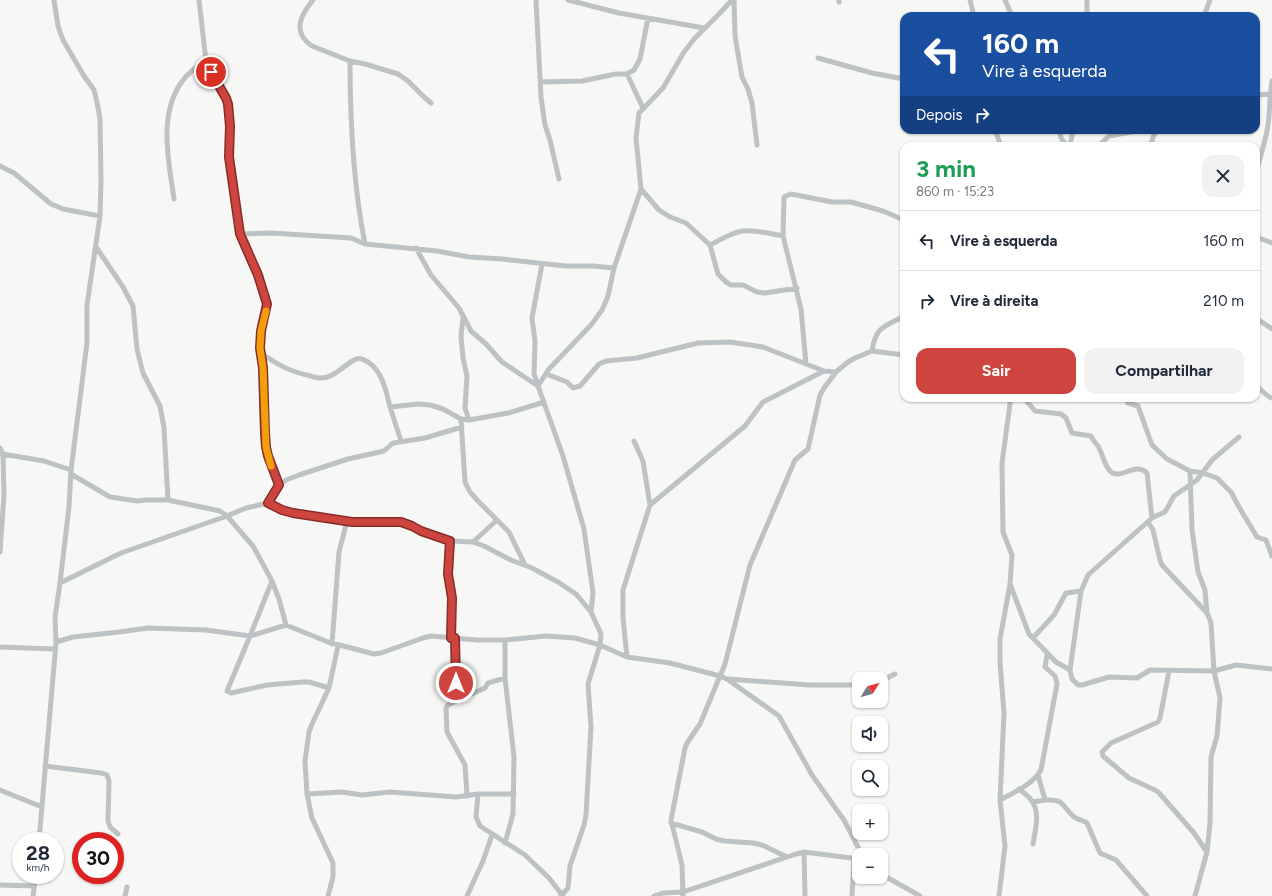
<!DOCTYPE html>
<html lang="pt">
<head>
<meta charset="utf-8">
<style>
	body { margin:0; font-family:Figtree,sans-serif; background:#f2f2f3; color:#1f2937; height:100vh; display:flex; flex-direction:column; font-size:15px; white-space:nowrap }
	* { box-sizing:border-box; margin:0 }
	p { font-size:13px; color:#747a83 }
	.icon { flex:none; width:22px; height:22px; fill:none; stroke:currentColor; stroke-width:2; stroke-linecap:round; stroke-linejoin:round }
	.map { position:relative; flex:1; overflow:hidden }
	.side { position:absolute; left:900px; top:142px; width:360px; height:260px; display:flex; flex-direction:column; background:#fff; border-radius:12px; box-shadow:0 1px 3px #0004 }
	.side>* { flex:none }
	.hud { position:absolute; left:900px; top:12px; width:360px; height:122px; border-radius:12px; box-shadow:0 1px 3px #0004; background:#1a4fa0; color:#fff; overflow:hidden }
	.needle { width:26px; rotate:53deg }
	.buttons { position:absolute; left:852px; top:672px; display:grid; gap:8px }
	.buttons a { display:grid; place-items:center; width:36px; height:36px; border-radius:8px; background:#fff; box-shadow:0 1px 3px #0004; font-size:20px }
	.speed { position:absolute; left:12px; top:832px; display:flex; gap:8px; font-size:20px; font-weight:700; text-align:center }
	.speed>* { display:grid; place-content:center; width:52px; height:52px; border-radius:50%; background:#fff; box-shadow:0 1px 3px #0004; line-height:1 }
	.speed small { font-size:10px; font-weight:400 }
	.speed .limit { border:6px solid #d22; background:#fff; color:#111 }
	.pin { position:absolute; display:grid; place-items:center; width:34px; height:34px; color:#fff; margin:-17px; border:2px solid #fff; border-radius:50%; box-shadow:0 1px 4px #0007 }
	.me { position:absolute; width:44px; margin:-22px; rotate:0deg; stroke-linejoin:round; filter:drop-shadow(0 0 3px #0008) }
	.turn { display:flex; align-items:center; gap:14px; height:84px; padding:0 16px; font-size:18px }
	.turn .icon { width:52px; height:52px; stroke-width:2.5 }
	.turn b { display:block; font-size:28px; line-height:34px }
	.then { display:flex; align-items:center; height:38px; padding:0 16px; background:#0003; gap:8px; font-size:15px }
	.round { display:grid; place-items:center; flex:none; width:42px; height:42px; border-radius:12px; background:#f2f2f3 }
	.head { display:flex; align-items:center; justify-content:space-between; height:68px; padding:0 16px }
	h1 { font-size:24px; font-weight:700; line-height:30px; color:#1e9e55 }
	.primary-button { display:flex; gap:8px; margin-top:auto; padding:8px 16px }
	.primary-button a { flex:1; height:46px; border-radius:12px; background:#ce443f; color:#fff; font-size:16px; font-weight:700; line-height:46px; text-align:center }
	.primary-button a+a { background:#f2f2f3; color:#1f2937 }
	ul { padding:0; list-style:none }
	li { display:flex; align-items:center; gap:12px; height:60px; padding:0 16px; border-top:1px solid #e0e1e3 }
	li div { flex:1 }
	li b { display:block; font-size:15px }
	li em { font-style:normal }
	.map>svg:first-child { display:block }
	.lines { fill:none; stroke-linecap:round; stroke-linejoin:round }
	.minor { stroke:#bdc2c4; stroke-width:5 }
	.route-casing { stroke:#862c29; stroke-width:10 }
	.route { stroke:#ce443f; stroke-width:7 }
	.slow { stroke:#f59e0b; stroke-width:7 }
</style>
</head>
<body>
<div class="map">
<svg width="1272" height="896" viewBox="0 0 1272 896">
	<rect width="100%" height="100%" fill="#f7f7f5"/>
	<g class="lines">
		<path class="minor" d="M199,0L206,61L226,97L228,103L230,126L229,157L241,234L258,275L267,304L261,331L260,348L263,367L265,433L266,447L271,465L279,485L268,503
			M313,0C300,16 292,32 312,46L350,61L365,64L398,74L408,81L423,96L431,103
			M536,0L541,97L545,125L550,140L559,179
			M568,0L619,13L704,28
			M734,0L735,36L742,77L748,89L752,103L757,145
			M839,0V2
			M970,0L974,16
			M1005,0L1012,16
			M1087,16V0
			M1204,16L1210,0
			M818,58L872,73L904,79
			M350,61C350,122 353,184 365,244
			M627,74L643,108
			M541,82L582,81L616,74H627L634,70L640,59L648,18
			M1256,95L1272,94
			M995,130L1001,146
			M1059,130L1061,138L1067,146
			M1070,146L1073,130
			M1098,146L1109,136L1142,130
			M1150,146L1156,130
			M0,166L14,173L51,204L63,209L100,216
			M1256,172C1261,154 1268,135 1269,116C1270,104 1270,93 1272,81
			M641,189L659,210L670,217L686,223L710,245L718,274L726,282L731,285H743L757,292L765,293L797,288
			M174,199C169,163 158,116 181,83C187,73 197,67 206,61
			M241,234L271,233L351,238L365,244L437,251L469,257L502,259L566,266H593L614,268
			M1256,237L1272,243
			M710,245C720,240 731,233 742,231C755,229 770,234 783,236
			M96,247L123,287L133,306L137,349L143,373L160,406L164,428L168,500
			M416,248L431,275L459,308L471,331L486,344L502,362L538,386
			M463,318L461,336L463,358L467,376L465,408L469,420
			M1256,318L1272,329
			M872,351C876,326 884,327 904,316
			M261,353C277,364 288,371 307,375C311,376 315,378 319,378C333,379 343,366 354,360C359,357 363,359 368,362C383,372 386,391 390,407L418,404L430,405L443,409L461,419L469,420L508,413L544,402
			M806,364L801,309L783,236L784,197L791,194L832,202H851L883,211L904,220
			M546,374L567,382L573,388L580,386L599,364L606,361L637,358L698,343L730,342L763,347L824,371L836,372
			M538,385L534,374L535,341L532,318L542,264
			M1256,386C1261,389 1267,397 1272,398
			M1024,398L1035,411L1061,414L1066,418L1072,433L1091,436C1093,440 1095,443 1098,446C1103,454 1104,466 1111,472C1122,480 1135,461 1147,473L1152,518
			M1126,398L1128,403L1138,406L1152,445L1167,459L1190,471L1203,473L1217,478L1231,492L1239,507L1257,537L1266,540L1272,556
			M390,407L401,441
			M461,419L465,482L470,492L478,501L509,532L525,565
			M634,441L643,461L650,505
			M0,448L3,454L44,461L71,470
			M0,453L3,454L4,495L0,552
			M1190,471L1192,530L1198,572L1205,590L1207,613
			M71,474L110,497L137,501L146,500H168L220,511L227,516L253,546L272,581L279,599L286,625L328,642L374,654L381,653L423,638L431,636L477,640H505L546,636L575,638L600,645L627,657L670,663L720,676L727,679L779,716L812,775L844,820L862,855
			M279,485L286,480L299,475L348,459L384,451L393,443L425,438L462,427
			M1148,522L1153,530L1160,560L1162,565L1207,613L1210,620L1211,623L1214,671L1220,698L1217,736L1211,757L1210,823L1207,852L1195,896
			M451,541L448,574L452,598L451,638
			M473,542L497,520
			M272,581L250,636L227,691L231,693L267,685L303,682H309L329,688
			M60,583L121,553L227,516L246,508L268,503L282,510L293,513L352,522H401L412,526L421,531L451,541L473,542L484,546L511,560L532,568L558,582L576,594L591,612L601,634L600,645L588,684L591,727L586,815L584,825L570,866L568,888L561,896
			M1010,584L1029,634L1056,662L1070,670L1072,679L1078,685H1082L1109,677L1137,678L1150,670L1214,671L1236,665L1272,669
			M591,612L593,593L584,529L563,456L538,386L549,369L591,325L602,310L608,296L614,268L641,189L636,138L639,113L663,88L684,52L695,38L718,15L732,0
			M455,638L456,698V701L448,705L446,708L447,732L465,765L467,796
			M1033,638L1054,615L1066,593L1081,591L1088,575L1152,518L1158,515L1165,512L1174,496L1197,480L1212,460L1239,437
			M505,640V678L514,757L513,814L505,843
			M56,642L73,637L119,632L148,628L206,630L250,636L286,625
			M332,644L339,552L347,521
			M0,647L54,649
			M627,657L623,618V590L650,505L745,426L763,402L824,371
			M1070,670L1081,591
			M1169,671L1160,718L1158,722L1111,743L1102,752L1103,756L1129,778L1157,791L1160,794L1194,833L1207,852
			M728,679L809,685H859
			M881,681L895,674
			M456,701L485,688L488,683L505,678
			M45,766L101,773L107,775L109,781L108,821L110,827L118,834
			M1019,789C1024,793 1030,797 1033,803C1040,814 1035,831 1033,844
			M0,790L42,807
			M307,794L342,792L362,795L390,792L456,797L478,794L476,817L480,826L525,855L549,878L563,896
			M478,794H514
			M1000,800C1015,792 1033,784 1041,770L1057,684L1055,676L1045,667L1047,655
			M1045,800C1065,799 1061,805 1073,816C1077,820 1083,820 1087,823L1100,853L1116,860L1147,896
			M1033,802L1045,800L1038,775
			M671,823L702,832L716,839L724,841L753,843L762,845L785,856
			M39,841L56,642L55,617L60,583L69,507L71,470L87,343V305L100,216L101,181L100,119L97,102L94,90L84,76L63,40L58,26L54,0
			M804,852L805,896
			M881,874L920,896
			M0,885L34,886
			M33,896L36,875
			M125,896L127,887
			M328,896L333,877V863L312,818L307,794L305,761L309,732L312,724L329,688L338,646
			M467,896L483,861L492,835
			M654,896L663,893L683,892L796,854L804,852L859,859
			M683,896L682,865L671,820L685,748L687,743L700,724L725,664L750,565L795,460L808,449L820,395L824,388L836,372L848,362L855,358L872,351L904,355
			M852,896L854,859
			M999,896L1005,846L1000,800L1004,713L1000,662V639L1010,584L1012,555L1003,532L1002,463L1010,404L1009,398"/>
	</g>
	<g class="lines">
		<defs>
			<path id="route" d="M211,72L226,98L228,104L230,126L229,157L240,234L258,275L267,304L261,331L260,348L263,368L265,433L266,447L268,456L279,485L268,503L282,510L293,513L352,522H401L412,526L421,531L450,541L448,574L452,598L451,638H455L456,683"/>
		</defs>
		<use href="#route" class="route-casing"/>
		<use href="#route" class="route"/>
		<path class="slow" d="M266,311L261,331L260,348L263,368L266,447L271,466"/>
	</g>
</svg>
<div class="buttons">
<a><svg class="needle" viewBox="-14 -14 28 28"><path d="M0-13l5 13h-10z" fill="#e53935"/><path d="M0 13l5-13h-10z" fill="#747a83"/></svg></a>
<a><svg class="icon" aria-label="sound" viewBox="0 0 24 24"><path d="M4 9h4l5-4v14l-5-4H4zM17 9q2 3 0 6"/></svg></a>
<a><svg class="icon" aria-label="search" viewBox="0 0 24 24"><circle cx="10" cy="10" r="6"/><path d="M15 15l6 6"/></svg></a>
<a>+</a>
<a>−</a>
</div>
<div class="speed"><div>28<small>km/h</small></div><div class="limit">30</div></div>
<div class="pin" style="left:211px;top:72px;background:#d93025"><svg class="icon" aria-label="arrive" viewBox="0 0 24 24"><path d="M6 21V4h12l-3 4 3 4H6"/></svg></div>
<svg class="me" style="left:456px;top:683px" viewBox="-20 -20 40 40"><circle r="17" fill="#ce443f" stroke="#fff" stroke-width="3"/><path d="M0-11L8 9 0 5-8 9z" fill="#fff"/></svg>
<div class="hud">
<div class="turn"><svg class="icon" aria-label="left" viewBox="0 0 24 24"><path d="M17 20v-9H6M10 6l-5 5 5 5"/></svg><div><b>160 m</b>Vire à esquerda</div></div>
<div class="then">Depois<svg class="icon" aria-label="right" viewBox="0 0 24 24"><path d="M7 20v-9h11M14 6l5 5-5 5"/></svg></div>
</div>
<section class="side">
<div class="head"><div><h1>3 min</h1><p>860 m · 15:23</p></div><a class="round"><svg class="icon" aria-label="close" viewBox="0 0 24 24"><path d="M6 6l12 12M18 6L6 18"/></svg></a></div>
<ul>
<li><svg class="icon" aria-label="left" viewBox="0 0 24 24"><path d="M17 20v-9H6M10 6l-5 5 5 5"/></svg><div><b>Vire à esquerda</b></div><em>160 m</em></li>
<li><svg class="icon" aria-label="right" viewBox="0 0 24 24"><path d="M7 20v-9h11M14 6l5 5-5 5"/></svg><div><b>Vire à direita</b></div><em>210 m</em></li>
</ul>
<div class="primary-button"><a>Sair</a><a>Compartilhar</a></div>
</section>
</div>
</body>
</html>
